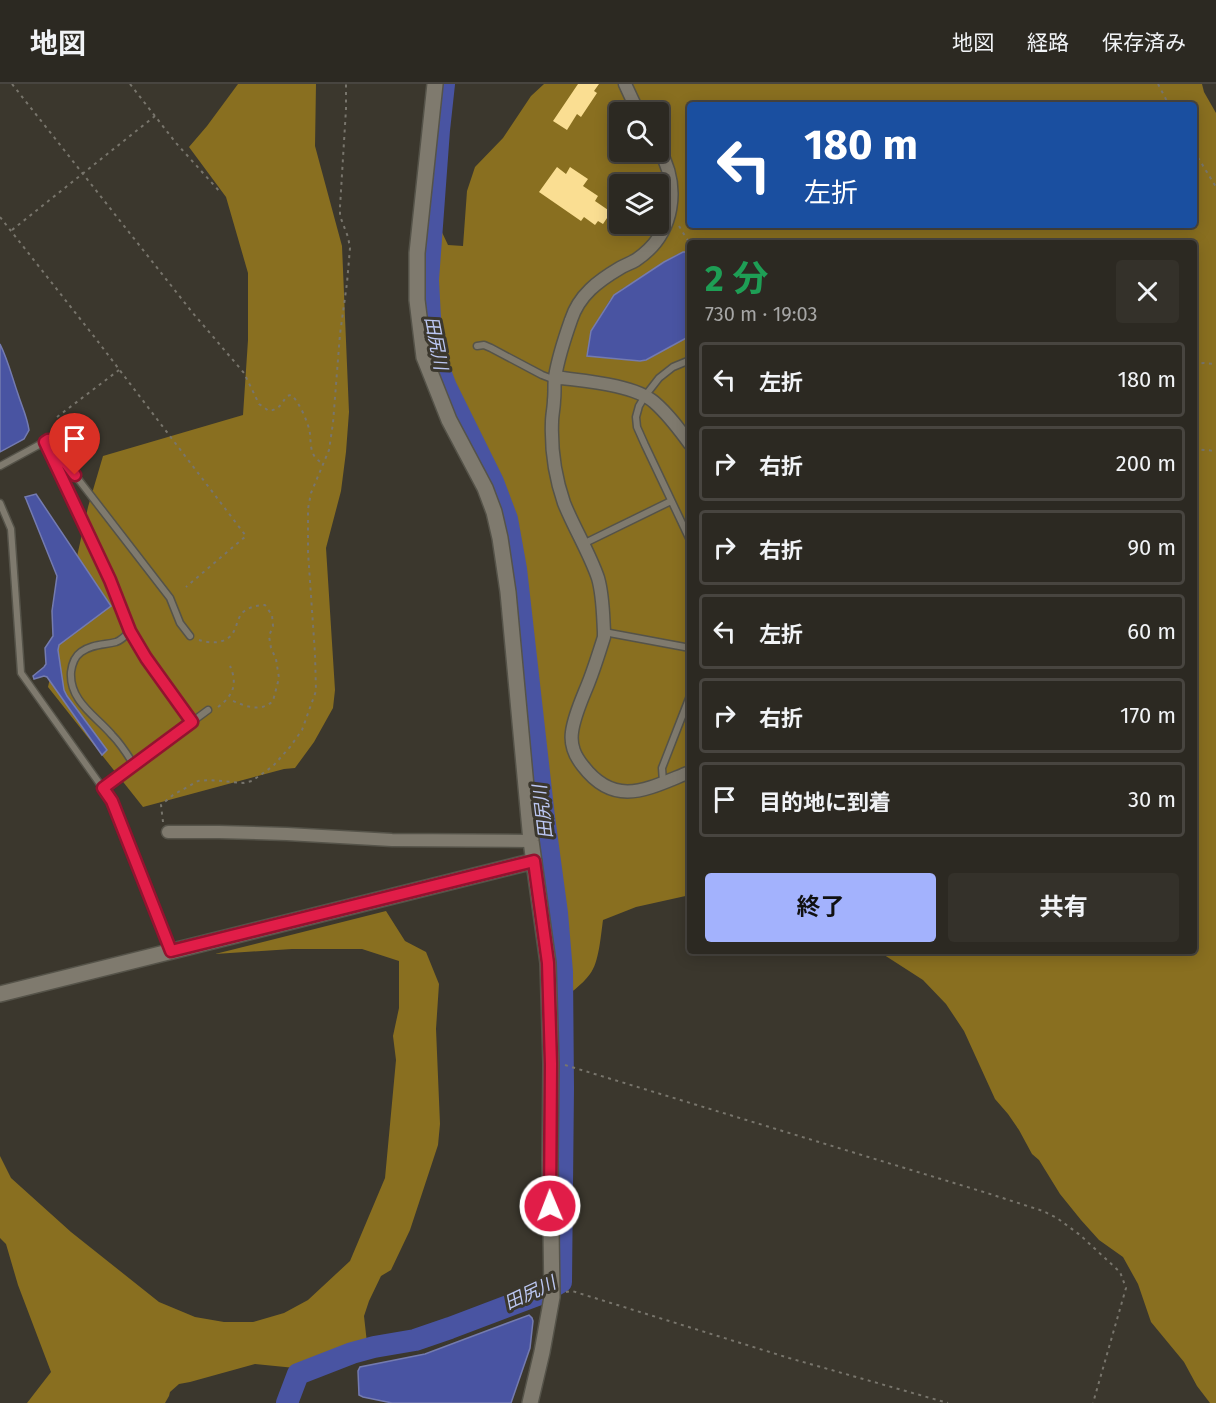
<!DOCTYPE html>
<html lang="ja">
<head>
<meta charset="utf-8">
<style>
	body { margin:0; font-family:"Fira Sans","Noto Sans JP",sans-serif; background:#34312a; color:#f1f3f6; height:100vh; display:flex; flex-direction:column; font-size:22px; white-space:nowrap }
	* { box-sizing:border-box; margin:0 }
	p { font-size:20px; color:#a6a6a5 }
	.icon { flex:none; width:33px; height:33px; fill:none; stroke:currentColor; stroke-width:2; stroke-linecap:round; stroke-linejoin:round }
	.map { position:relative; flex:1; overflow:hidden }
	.panel { position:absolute; left:687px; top:156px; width:510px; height:714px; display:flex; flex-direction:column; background:#2c2922; border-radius:6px; box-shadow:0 3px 15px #0003,0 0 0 2px #484540 }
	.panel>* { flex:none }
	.banner { position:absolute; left:687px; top:18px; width:510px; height:126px; border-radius:6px; box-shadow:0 3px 15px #0003,0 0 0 2px #484540; background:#1a4fa0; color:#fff; overflow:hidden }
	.tools { position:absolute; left:609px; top:18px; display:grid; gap:12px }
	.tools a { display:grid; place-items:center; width:60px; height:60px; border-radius:6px; background:#2c2922; box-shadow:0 3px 15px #0003,0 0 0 2px #484540; font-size:30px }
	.pin { position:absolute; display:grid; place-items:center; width:51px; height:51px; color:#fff; margin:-62px -26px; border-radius:50% 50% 50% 0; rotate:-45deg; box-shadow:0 0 6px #0007 }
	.pin .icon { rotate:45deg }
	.me { position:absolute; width:66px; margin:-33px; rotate:359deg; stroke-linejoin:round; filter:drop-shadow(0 0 4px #0008) }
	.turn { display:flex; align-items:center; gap:21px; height:126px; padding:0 18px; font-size:27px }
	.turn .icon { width:78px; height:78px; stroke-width:2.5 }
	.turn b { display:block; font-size:42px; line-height:51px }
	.round { display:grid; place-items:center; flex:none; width:63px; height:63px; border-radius:6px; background:#34312a }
	.head { display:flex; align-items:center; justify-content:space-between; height:102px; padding:0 18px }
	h1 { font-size:36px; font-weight:700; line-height:45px; color:#1e9e55 }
	.button { display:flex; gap:12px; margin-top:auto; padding:12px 18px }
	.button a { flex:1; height:69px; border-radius:6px; background:#a3b2fd; color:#111; font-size:24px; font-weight:700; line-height:69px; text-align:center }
	.button a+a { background:#34312a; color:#f1f3f6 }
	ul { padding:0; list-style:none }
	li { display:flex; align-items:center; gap:18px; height:75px; margin:0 12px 9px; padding:0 6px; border:3px solid #484540; border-radius:6px }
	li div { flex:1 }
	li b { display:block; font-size:22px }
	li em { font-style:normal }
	header { display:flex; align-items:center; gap:36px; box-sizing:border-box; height:84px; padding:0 30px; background:#2c2922; border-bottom:2px solid #484540 }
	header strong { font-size:28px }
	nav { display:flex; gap:33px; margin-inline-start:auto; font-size:21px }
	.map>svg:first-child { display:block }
	.forest { fill:#896f20; fill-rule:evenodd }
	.water { fill:#4954a2; stroke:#747bb0; stroke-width:1.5 }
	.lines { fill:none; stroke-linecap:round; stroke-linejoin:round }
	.river { stroke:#4954a2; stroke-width:22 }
	.building { fill:#fade92 }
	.service-casing { stroke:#555349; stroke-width:9 }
	.minor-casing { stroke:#555349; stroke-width:15 }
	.tertiary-casing { stroke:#555349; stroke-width:18 }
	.path { stroke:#78756c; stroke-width:2; stroke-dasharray:3 4.5; stroke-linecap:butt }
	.service { stroke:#7f7a6e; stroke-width:6 }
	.minor { stroke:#7f7a6e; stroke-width:12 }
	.tertiary { stroke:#7f7a6e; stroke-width:15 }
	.route-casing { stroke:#92132f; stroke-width:15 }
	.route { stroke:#e11d48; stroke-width:10 }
	.labels { text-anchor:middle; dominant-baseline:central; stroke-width:6; stroke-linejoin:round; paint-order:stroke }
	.water-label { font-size:18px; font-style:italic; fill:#bcc7f2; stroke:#3b372d }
</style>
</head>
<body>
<header>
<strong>地図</strong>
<nav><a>地図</a><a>経路</a><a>保存済み</a></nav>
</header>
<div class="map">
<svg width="1216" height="1319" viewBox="0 0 1216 1319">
	<rect width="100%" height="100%" fill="#3b372d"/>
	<path class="forest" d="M238,0H316L315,62L342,162L349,328L346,368L341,407L326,464L335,606L333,624L314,658L295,684L284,685L143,723L48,603L88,423L103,372L243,331L248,256V189L226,113L189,63L207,42Z
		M544,0H1202L1204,8L1216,29V1319H1210L1197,1302L1184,1278L1151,1238L1138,1200L1123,1173L1099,1156L1081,1136L1060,1110L1039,1076L1032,1070L1019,1046L1008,1030L995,1015L964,947L946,920L923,896L878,867H1194V159H690V169L687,168L676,171L664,178L652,187L622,205L610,216L591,247L587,272L640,277L646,276L690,252V811L636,823L603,836C601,850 599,879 590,890C582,901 569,910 558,918L551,809L515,503C511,479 508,455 502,431C499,417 492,402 486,389C469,352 445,318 434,278C416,215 427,148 431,83L444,81L439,142L448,161L463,162L467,107L475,83L503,54L531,12ZM690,21H1194V141H690ZM620,28H658V68H620ZM620,100H658V140H620Z
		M386,827L405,857L426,868L439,900L436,945L440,1040L438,1061L410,1146L391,1186L381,1192L369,1217L364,1232L367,1259L295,1284L255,1280L190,1298L179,1300L170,1308L169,1312L165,1319H27L51,1288L18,1201L6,1160L0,1154V1072L11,1094L71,1148L159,1218L195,1233L224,1238H253L284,1229L308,1216L350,1177L385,1094L396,976L393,952L399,924V877L362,865H292L215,870Z"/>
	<path class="water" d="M683,168H687L690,169V252L646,276L640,277L587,272L591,247L614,211L664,178Z
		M0,260C8,276 12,293 18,310C22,323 27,332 29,346L24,355L0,368Z
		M36,410L111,522L59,561L58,566L64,606L67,612L107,666L102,671L47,593L44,592L34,595L33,592L44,583L46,580L45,564L53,552L52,527L57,492L26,415L25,413Z
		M529,1231L532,1234L533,1237L530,1264L511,1319H392L363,1313L359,1311L358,1287L360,1283L425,1270Z"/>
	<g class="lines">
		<path class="river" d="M287,1319L298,1290L352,1269L374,1263L415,1256L450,1244L540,1210L561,1198L563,1004L562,888L557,829L544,733L516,485L507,435L493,398L446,303L434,272L431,252L428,196L439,46L444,0"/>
	</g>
	<path class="building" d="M578,0H599L594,7L597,9L581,33L577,30L567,46L553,37Z
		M557,83L566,90L570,83L588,95L583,102L598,112L595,117L611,128L603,140L598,137L595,141L584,133L581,137L539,108Z"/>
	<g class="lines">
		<defs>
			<path id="service" d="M477,262L484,261L491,264L542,291L555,296
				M690,276L673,283L659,294L645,312L639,322L636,333L637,343L645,361L690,456
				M45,358L110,496L130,547L146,574L192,638
				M0,382L48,356L170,514L180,539L190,552
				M0,419L11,445L21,589L112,717L171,866
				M583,460L671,417
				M130,547C126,551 122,556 116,558C104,561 92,560 81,568C74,573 72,580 71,588C69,617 96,632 112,651C121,660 127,670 134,681
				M604,548L690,564
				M663,698L662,684L690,612
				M103,704L208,626"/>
			<path id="minor" d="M625,0L638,28
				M658,63C681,102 675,150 636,176C631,179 625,181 620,184C598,197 579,211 571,236C565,253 558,275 555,293C554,300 555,308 554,316C554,323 552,331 552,338C551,365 555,393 564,419C574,444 589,468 598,494C603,511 603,530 604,548V553C599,569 594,585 588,600C582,615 574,632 572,648C570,662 575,672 583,682C616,725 649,704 690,688
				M555,293C582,297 633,300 654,318C668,330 679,345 690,360
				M168,748H219L287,750L392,756L531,757"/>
			<path id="tertiary" d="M435,0L417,169V216L424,273L449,336L485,404L494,428L500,454L508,508L531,757L548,879L551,980L550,1076L552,1213L542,1268L530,1319
				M0,910L534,777"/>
		</defs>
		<use href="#service" class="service-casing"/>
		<use href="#minor" class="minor-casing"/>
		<use href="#tertiary" class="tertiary-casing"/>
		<path class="path" d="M12,0L192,228L244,289L259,320L269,327C280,325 281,320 287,312L291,311C299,317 309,340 310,350C311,362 310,372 322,379
			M130,0L176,59L221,109
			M1158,0L1169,21
			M1194,67L1216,103
			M0,133L96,255L246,452L186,503
			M679,142L690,160
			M12,146L155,32
			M1194,280L1204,279L1216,280
			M57,333L119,286
			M1194,365L1216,367
			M199,556C211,560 228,560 234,547C237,541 238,534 242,529C249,523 257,521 265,521L272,531L273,542L269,552L271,564L276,575L279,594L273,617C260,629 244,622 229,615
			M218,623C233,612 238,600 230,582
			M163,738L161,721L173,711L198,697L210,696L243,699L252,697L273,682L290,663L302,646L316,607L315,570L308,468V425L311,409L329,366L333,339L340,250L347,199L350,164L348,153L340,132V123L346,25V0
			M565,981L987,1109L1043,1127L1057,1134L1080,1151L1120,1188L1126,1204L1093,1319
			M566,1208L572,1207L789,1274L948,1319"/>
		<use href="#service" class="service"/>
		<use href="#minor" class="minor"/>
		<use href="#tertiary" class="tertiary"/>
	</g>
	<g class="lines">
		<defs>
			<path id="route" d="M75,391L48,356L45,358L110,496L130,547L146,574L192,638L103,704L112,717L171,867L534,777L548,879L551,980L550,1122"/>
		</defs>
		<use href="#route" class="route-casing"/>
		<use href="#route" class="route"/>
	</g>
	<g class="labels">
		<g class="water-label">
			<text transform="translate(436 259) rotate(79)">田尻川</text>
			<text transform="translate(543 728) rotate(-97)">田尻川</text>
			<text transform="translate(530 1209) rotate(-25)">田尻川</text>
		</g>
	</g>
</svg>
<div class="tools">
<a><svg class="icon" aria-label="search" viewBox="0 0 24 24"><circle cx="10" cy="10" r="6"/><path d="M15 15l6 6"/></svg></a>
<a><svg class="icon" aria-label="layers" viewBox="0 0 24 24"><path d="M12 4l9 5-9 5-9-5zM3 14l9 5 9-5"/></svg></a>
</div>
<div class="pin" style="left:75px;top:391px;background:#d93025"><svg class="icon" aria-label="arrive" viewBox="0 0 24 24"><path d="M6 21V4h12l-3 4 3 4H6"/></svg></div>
<svg class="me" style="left:550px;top:1122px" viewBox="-20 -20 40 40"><circle r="17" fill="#e11d48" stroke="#fff" stroke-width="3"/><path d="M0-11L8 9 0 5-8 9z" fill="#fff"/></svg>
<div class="banner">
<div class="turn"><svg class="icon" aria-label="left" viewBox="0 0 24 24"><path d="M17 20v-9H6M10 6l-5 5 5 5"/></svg><div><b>180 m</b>左折</div></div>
</div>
<section class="panel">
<div class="head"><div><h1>2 分</h1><p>730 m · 19:03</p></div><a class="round"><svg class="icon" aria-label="close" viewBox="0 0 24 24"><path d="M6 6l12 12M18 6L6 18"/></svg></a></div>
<ul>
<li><svg class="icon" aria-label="left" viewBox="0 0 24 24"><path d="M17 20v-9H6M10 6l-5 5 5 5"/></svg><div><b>左折</b></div><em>180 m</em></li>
<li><svg class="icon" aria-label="right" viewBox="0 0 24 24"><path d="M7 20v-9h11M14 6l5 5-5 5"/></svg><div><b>右折</b></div><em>200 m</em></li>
<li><svg class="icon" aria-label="right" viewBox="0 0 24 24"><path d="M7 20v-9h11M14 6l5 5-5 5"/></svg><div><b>右折</b></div><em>90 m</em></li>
<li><svg class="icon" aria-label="left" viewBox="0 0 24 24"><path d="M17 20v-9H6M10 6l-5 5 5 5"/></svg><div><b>左折</b></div><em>60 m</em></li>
<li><svg class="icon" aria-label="right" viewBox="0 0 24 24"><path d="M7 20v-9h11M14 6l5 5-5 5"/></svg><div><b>右折</b></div><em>170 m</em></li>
<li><svg class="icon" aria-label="arrive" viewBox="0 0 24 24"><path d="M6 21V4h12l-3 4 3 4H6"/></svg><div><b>目的地に到着</b></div><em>30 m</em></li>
</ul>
<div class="button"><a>終了</a><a>共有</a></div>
</section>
</div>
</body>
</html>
